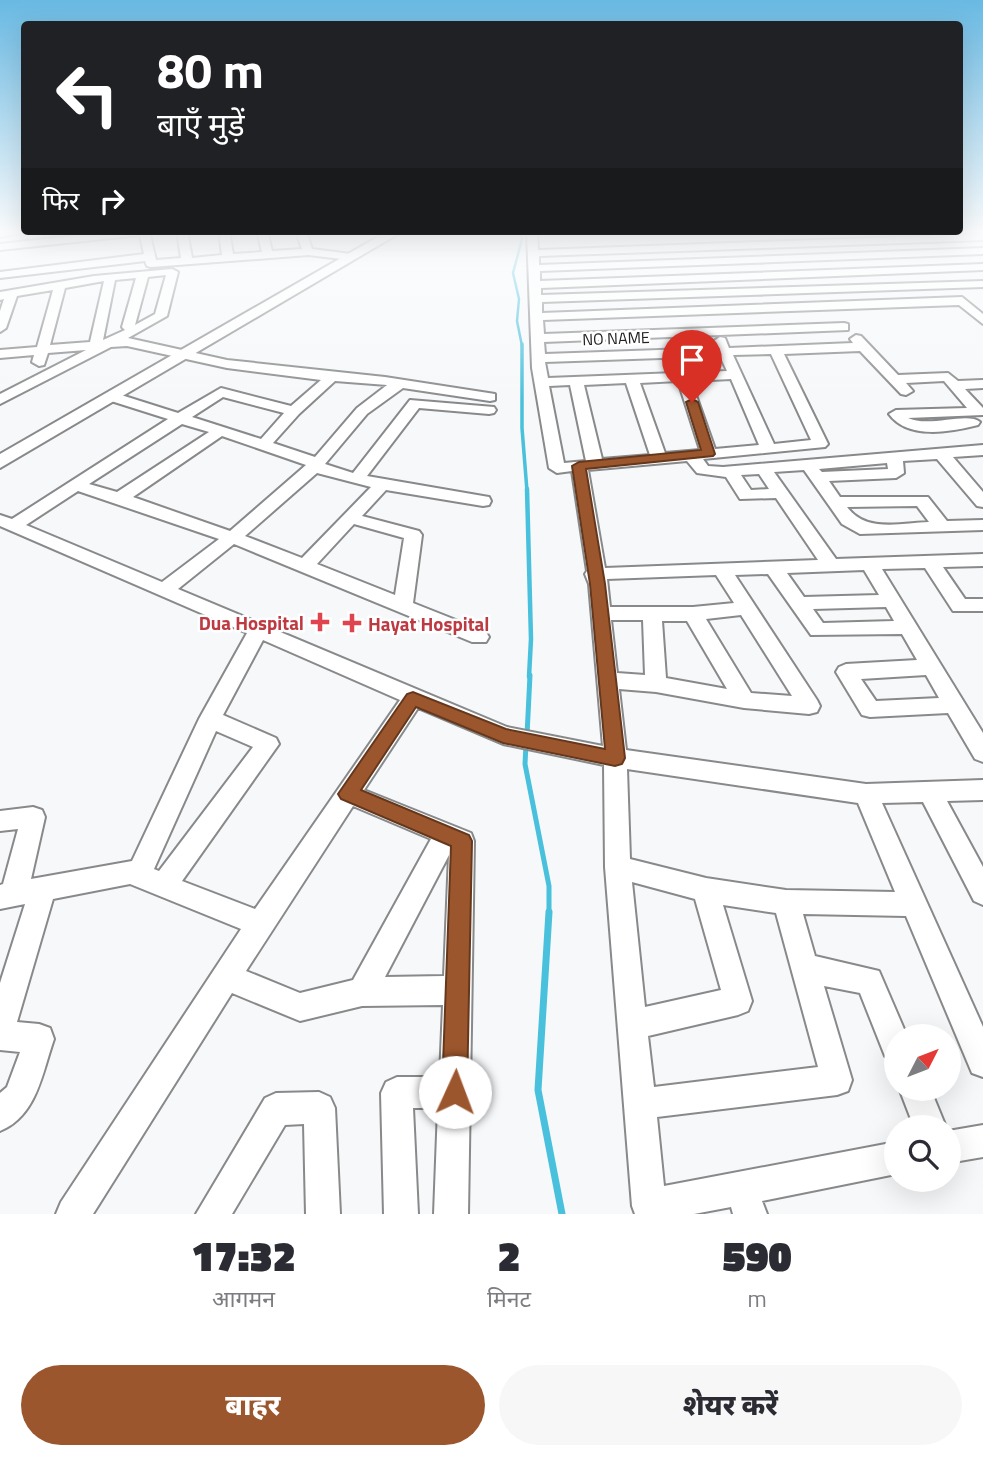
<!DOCTYPE html>
<html lang="hi">
<head>
<meta charset="utf-8">
<style>
	body { margin:0; font-family:"Titillium Web","Noto Sans Devanagari",sans-serif; background:#f7f7f7; color:#2b2b33; height:100vh; display:flex; flex-direction:column; font-size:26px; white-space:nowrap }
	* { box-sizing:border-box; margin:0 }
	p { font-size:23px; color:#7c7c81 }
	.icon { flex:none; width:38px; height:38px; fill:none; stroke:currentColor; stroke-width:2; stroke-linecap:round; stroke-linejoin:round }
	.map { position:relative; height:1214px; overflow:hidden }
	.sheet { display:flex; flex-direction:column; background:#fff; flex:1 }
	.sheet>* { flex:none }
	.top-card { position:absolute; left:21px; top:21px; width:942px; height:214px; border-radius:7px; box-shadow:0 7px 28px #0002; background:#202124; color:#fff; overflow:hidden }
	.needle { width:46px; rotate:48deg }
	.buttons { position:absolute; left:884px; top:1024px; display:grid; gap:14px }
	.buttons a { display:grid; place-items:center; width:77px; height:77px; border-radius:50%; background:#fff; box-shadow:0 7px 28px #0002; font-size:35px }
	.pin { position:absolute; display:grid; place-items:center; width:60px; height:60px; color:#fff; margin:-72px -30px; border-radius:50% 50% 50% 0; rotate:-45deg; box-shadow:0 0 7px #0007 }
	.pin .icon { rotate:45deg }
	.me { position:absolute; width:77px; margin:-38px; rotate:2deg; stroke-linejoin:round; filter:drop-shadow(0 0 5px #0008) }
	.turn { display:flex; align-items:center; gap:24px; height:147px; padding:0 21px; font-size:32px }
	.turn .icon { width:91px; height:91px; stroke-width:2.5 }
	.turn b { display:block; font-size:49px; line-height:60px }
	.then { display:flex; align-items:center; height:66px; padding:0 21px; background:#0003; gap:14px; font-size:26px }
	.eta { display:flex; justify-content:space-evenly; align-items:center; height:119px; text-align:center }
	.eta b { font-size:42px; font-weight:800; line-height:49px }
	.cta { display:flex; gap:14px; margin-top:auto; padding:14px 21px }
	.cta a { flex:1; height:80px; border-radius:42px; background:#9c562d; color:#fff; font-size:28px; font-weight:800; line-height:80px; text-align:center }
	.cta a+a { background:#f7f7f7; color:#2b2b33 }
	.map>svg:first-child { display:block }
	.lines { fill:none; stroke-linecap:round; stroke-linejoin:round }
	.stream-far4 { stroke:#49c0dc; stroke-width:2.5 }
	.stream-far3 { stroke:#49c0dc; stroke-width:3.5 }
	.stream-far2 { stroke:#49c0dc; stroke-width:4.5 }
	.stream-far1 { stroke:#49c0dc; stroke-width:5 }
	.stream { stroke:#49c0dc; stroke-width:7 }
	.minor-casing { stroke:#88898b; stroke-width:4 }
	.major-casing { stroke:#88898b; stroke-width:4 }
	.minor { fill:#fff; fill-rule:evenodd }
	.major { fill:#fff; fill-rule:evenodd }
	.route { fill:#9c562d; stroke:#65381d; stroke-width:2 }
	.health-dot { fill:#e0444e; stroke:#fff; stroke-width:2.5 }
	.labels { text-anchor:middle; dominant-baseline:central; stroke-width:5; stroke-linejoin:round; paint-order:stroke }
	.far-street-label { font-size:16px; fill:#212122; stroke:#fff }
	.health-label { font-size:19px; font-weight:bold; fill:#be3a42; stroke:#fff; text-anchor:end }
</style>
</head>
<body>
<div class="map">
<svg width="983" height="1214" viewBox="0 0 983 1214">
	<rect width="100%" height="100%" fill="#f6f8fa"/>
	<g class="lines">
		<path class="stream-far4" d="M520,231L522,239L513,273L519,299L517,321L522,346"/>
		<path class="stream-far3" d="M522,344V428L527,491"/>
		<path class="stream-far2" d="M527,489L531,639L529,677"/>
		<path class="stream-far1" d="M527,735L530,675
			M526,744L525,764L549,886V913"/>
		<path class="stream" d="M549,912L538,1090L562,1214"/>
		<defs>
			<path id="minor" d="M0,231H28L0,237Z
				M117,231H149L156,260L181,258L177,231H187L192,258L222,255L219,231H229L233,254L262,252L257,231H267L272,251L302,249L296,231H306L312,249L351,254L356,257L351,260L308,255L151,267L147,266L145,261L0,278V272L144,254L140,235L0,250V244Z
				M527,231H537L538,250L983,234V240L539,256V265L983,248V254L540,271V281L983,264V270L541,288V295L983,281V287L542,302V313L962,297L983,314V324L959,305L543,320L544,334L844,323L848,324V330L544,342L545,354L717,348L714,341L720,337L725,338L729,348L853,343L850,339L856,335L861,336L898,375L948,373L958,381L983,380V388L965,389L983,408V415L908,418C929,428 968,411 980,422L978,425C950,432 908,440 889,414L896,410L967,408L944,381L906,383L913,391L906,395L901,394L860,351L784,354L828,444L825,447L703,459L708,466L723,467L983,445V455L953,457L983,492V507L977,506L937,459L903,461L904,473L896,478L829,481L840,497H928L947,521L983,520V530L860,534L842,524L804,470L774,472L836,559L983,554V566L943,567L965,599H983V611H953L925,568L882,569L983,733V762L975,759L948,713L870,717L862,715L836,672L839,667L846,664L917,660L902,634L811,635L768,574L735,575L817,700L820,706L817,712L809,714L744,708L656,692L619,689L626,750L866,784L983,780V800L947,801L983,867V905L974,901L923,802L882,803L983,1027V1077L972,1073L906,916L803,914L815,956L879,971L907,1036H896V1060L885,1056L860,993L824,986L852,1080L848,1091L837,1095L657,1117L664,1186L896,1142V1174L762,1201L767,1214H733L731,1207L694,1214H635L632,1206L605,867L604,765L503,744L418,708L364,790L471,833L474,841L468,1214H434L438,1108H413L418,1214H384L381,1093L386,1082L397,1077H440L443,1005L362,1006L300,1021L232,993L93,1214H56L61,1202L241,929L130,884L53,899L17,1022L39,1024L50,1028L54,1039C42,1073 37,1116 0,1131V1093L7,1087L20,1052L0,1050V983L25,904L0,909V885L3,884L18,829L0,831V811L33,807L42,810L45,817L31,879L132,861L199,719L247,633L0,526V515L12,519L168,419L108,400V394H118L178,413L221,388L291,406L321,380L227,368L127,346L111,347L0,404V394L86,350L48,353L44,365L39,366L32,362L34,355L0,358V350L37,347L53,290L17,296L6,328L0,332V311L4,299L0,300V292L94,276L172,269L178,272L167,316L128,338L227,360L385,377L495,394V400L490,401L403,388L367,414L325,464L353,473L410,400L494,407L496,410L494,413L489,414L419,408L367,476L483,496L489,497L491,501L489,505L483,506L386,490L362,516L419,531L422,535L413,603L486,632L489,637L486,642H472L234,544L178,589L507,727L603,746L589,584L585,574L587,571L572,471L557,473L549,468L532,368ZM166,275L155,314L135,325L148,277ZM136,278L122,327L125,330L103,340L115,280ZM104,281L90,342L50,345L65,288ZM771,354L811,440L774,444L733,355ZM720,356L727,371L548,378L545,362ZM731,379L759,445L715,449L691,381ZM335,381L387,385L357,408L315,457L273,443L299,414ZM678,381L700,450L665,453L640,383ZM626,383L650,455L602,459L584,385ZM570,385L586,461L564,463L549,386ZM223,397L284,413L261,439L192,417ZM182,424L209,432L117,492L89,484ZM222,436L306,465L230,531L133,497ZM687,461L697,473L726,477L740,499L776,498L818,560L605,568L588,470ZM887,463L888,469L822,472L819,469ZM317,473L371,487L302,558L245,536ZM759,474L769,489L751,490L741,475ZM78,491L219,539L162,582L26,525ZM917,506L929,522C901,523 866,533 847,507ZM354,524L404,538L395,595L317,564ZM864,570L879,595L804,597L787,573ZM716,575L734,603L693,607H610L607,579ZM886,607L894,621L823,623L813,609ZM741,615L792,696L751,693L706,619ZM611,620H643L645,675L617,673ZM662,621H687L727,689L666,678ZM263,640L400,700L255,909L182,881L279,744L276,738L223,715ZM926,675L939,698L876,701L861,679ZM216,731L253,747L159,871L154,869ZM627,769L858,803L895,892L786,890L706,878L630,859ZM353,806L431,839L353,980L300,993L246,971ZM449,855L444,976L385,977ZM632,882L695,899L721,990L645,1007ZM723,905L776,913L818,1067L654,1087L648,1036L738,1015L748,1011L752,1001Z
				M899,1088H930L946,1127H914Z
				M319,1092L330,1097L335,1108L340,1214H306L304,1124L285,1125L232,1214H196L265,1098L276,1093Z
				M983,1125V1157L948,1163V1131Z"/>
			<path id="major" d="M388,231H403L0,468V454Z"/>
		</defs>
		<use href="#minor" class="minor-casing"/>
		<use href="#major" class="major-casing"/>
		<use href="#minor" class="minor"/>
		<use href="#major" class="major"/>
	</g>
	<linearGradient id="sky" x2="0" y2="1"><stop stop-color="#68b9e3"/><stop offset="0.58" stop-color="#fbfcfd"/><stop offset="1" stop-color="#fbfcfd" stop-opacity="0"/></linearGradient>
	<rect width="983" height="401" fill="url(#sky)"/>
	<path class="route" d="M692,399L698,402L715,454L713,456L586,469L605,584L625,758L622,764L615,766L503,743L416,707L361,790L469,835L472,841L467,1092L464,1101L455,1105L446,1101L442,1092L451,846L341,799L338,794L407,694L413,692L506,729L605,749L590,584L572,466L579,462L701,450L686,402Z"/>
	<g class="health-dot">
		<path d="M316.5 611.5h7v7h7v7h-7v7h-7v-7h-7v-7h7z"/>
		<path d="M348.5 612.5h7v7h7v7h-7v7h-7v-7h-7v-7h7z"/>
	</g>
	<g class="labels">
		<g class="far-street-label">
			<text transform="translate(616 338) rotate(-2)">NO NAME</text>
		</g>
		<g class="health-label">
			<text x="304" y="622">Dua Hospital</text>
			<text x="368" y="623" text-anchor="start">Hayat Hospital</text>
		</g>
	</g>
</svg>
<div class="buttons">
<a><svg class="needle" viewBox="-14 -14 28 28"><path d="M0-13l5 13h-10z" fill="#e53935"/><path d="M0 13l5-13h-10z" fill="#7c7c81"/></svg></a>
<a><svg class="icon" aria-label="search" viewBox="0 0 24 24"><circle cx="10" cy="10" r="6"/><path d="M15 15l6 6"/></svg></a>
</div>
<div class="pin" style="left:692px;top:402px;background:#d93025"><svg class="icon" aria-label="arrive" viewBox="0 0 24 24"><path d="M6 21V4h12l-3 4 3 4H6"/></svg></div>
<svg class="me" style="left:455px;top:1092px" viewBox="-20 -20 40 40"><circle r="19" fill="#fff"/><path d="M0-13L10 11 0 6-10 11z" fill="#9c562d"/></svg>
<div class="top-card">
<div class="turn"><svg class="icon" aria-label="left" viewBox="0 0 24 24"><path d="M17 20v-9H6M10 6l-5 5 5 5"/></svg><div><b>80 m</b>बाएँ मुड़ें</div></div>
<div class="then">फिर<svg class="icon" aria-label="right" viewBox="0 0 24 24"><path d="M7 20v-9h11M14 6l5 5-5 5"/></svg></div>
</div>
</div>
<section class="sheet">
<div class="eta">
<div><b>17:32</b><p>आगमन</p></div>
<div><b>2</b><p>मिनट</p></div>
<div><b>590</b><p>m</p></div>
</div>
<div class="cta"><a>बाहर</a><a>शेयर करें</a></div>
</section>
</body>
</html>
